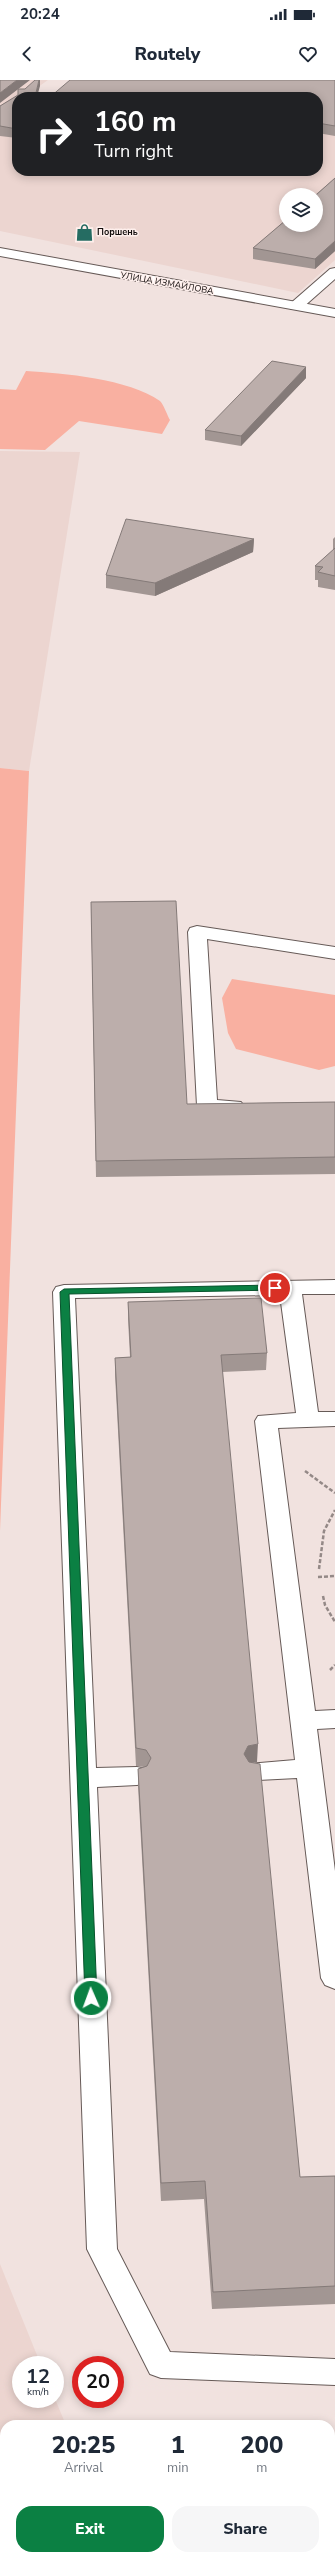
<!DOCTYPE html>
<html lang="en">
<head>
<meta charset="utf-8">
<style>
	body { margin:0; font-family:"Nunito Sans",sans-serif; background:#f6f6f7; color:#1f2937; height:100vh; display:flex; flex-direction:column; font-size:15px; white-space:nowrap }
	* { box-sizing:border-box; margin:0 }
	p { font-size:13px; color:#747a83 }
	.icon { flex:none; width:22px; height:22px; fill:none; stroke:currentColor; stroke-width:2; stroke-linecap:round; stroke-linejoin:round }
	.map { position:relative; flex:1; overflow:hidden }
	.details { position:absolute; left:0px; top:2340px; width:335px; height:140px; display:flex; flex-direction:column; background:#fff; border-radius:16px 16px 0 0; box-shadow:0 2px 10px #0003 }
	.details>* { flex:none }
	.banner { position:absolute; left:12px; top:12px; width:311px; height:84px; border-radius:16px; box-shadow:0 2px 10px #0003; background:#202124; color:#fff; overflow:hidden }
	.fabs { position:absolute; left:279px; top:108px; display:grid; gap:8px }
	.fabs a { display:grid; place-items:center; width:44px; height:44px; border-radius:50%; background:#fff; box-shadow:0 2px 10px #0003; font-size:20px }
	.speed { position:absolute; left:12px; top:2276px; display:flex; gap:8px; font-size:20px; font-weight:700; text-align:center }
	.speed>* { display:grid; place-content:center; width:52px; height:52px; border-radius:50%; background:#fff; box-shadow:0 2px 10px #0003; line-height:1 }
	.speed small { font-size:10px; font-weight:400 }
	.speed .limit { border:6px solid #d22; background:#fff; color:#111 }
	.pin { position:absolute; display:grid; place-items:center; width:34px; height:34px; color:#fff; margin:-17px; border:2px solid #fff; border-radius:50%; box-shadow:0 1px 4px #0007 }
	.me { position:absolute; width:44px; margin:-22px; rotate:358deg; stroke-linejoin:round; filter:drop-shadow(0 0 3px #0008) }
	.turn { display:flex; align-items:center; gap:14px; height:84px; padding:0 16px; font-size:18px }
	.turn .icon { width:52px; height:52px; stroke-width:2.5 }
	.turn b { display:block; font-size:28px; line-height:34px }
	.eta { display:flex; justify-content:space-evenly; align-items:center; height:68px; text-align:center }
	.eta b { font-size:24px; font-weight:800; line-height:28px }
	.action { display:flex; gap:8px; margin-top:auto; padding:8px 16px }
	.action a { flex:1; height:46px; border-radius:16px; background:#0b8043; color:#fff; font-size:16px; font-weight:800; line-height:46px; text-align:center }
	.action a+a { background:#f6f6f7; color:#1f2937 }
	.status { display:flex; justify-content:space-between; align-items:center; height:28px; padding:0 20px; background:#fff; direction:ltr }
	.status svg { height:11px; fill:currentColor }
	header { display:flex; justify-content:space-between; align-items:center; height:52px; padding:0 16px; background:#fff; font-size:18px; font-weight:800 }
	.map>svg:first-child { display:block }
	.built { fill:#ecd5d0; fill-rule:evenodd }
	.green { fill:#f9b0a1 }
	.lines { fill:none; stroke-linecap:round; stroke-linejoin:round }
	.service-casing { stroke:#665a57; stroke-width:2 }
	.minor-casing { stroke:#665a57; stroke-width:2 }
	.primary-casing { stroke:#665a57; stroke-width:2 }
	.path { stroke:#948987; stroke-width:2.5; stroke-dasharray:4 2; stroke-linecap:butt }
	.service { fill:#fff; fill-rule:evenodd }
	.minor { fill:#fff; fill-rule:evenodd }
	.primary { fill:#fff; fill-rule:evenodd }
	.wall { fill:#a29693 }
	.shaded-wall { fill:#847a78 }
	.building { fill:#bcaeab; stroke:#847a78 }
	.route { fill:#0b8043; stroke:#07532c }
	.labels { text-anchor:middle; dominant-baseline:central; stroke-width:3; stroke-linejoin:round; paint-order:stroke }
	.far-poi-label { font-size:9px; font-weight:bold; fill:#120d0c; stroke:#feefec; text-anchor:start }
	.far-street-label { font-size:9px; fill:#120d0c; stroke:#feefec }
</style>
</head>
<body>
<div class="status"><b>20:24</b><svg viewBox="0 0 49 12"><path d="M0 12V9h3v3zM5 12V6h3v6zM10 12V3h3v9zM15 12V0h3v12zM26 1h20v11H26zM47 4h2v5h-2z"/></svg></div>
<header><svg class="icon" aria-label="back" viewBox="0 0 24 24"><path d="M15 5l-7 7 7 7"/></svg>Routely<svg class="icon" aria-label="heart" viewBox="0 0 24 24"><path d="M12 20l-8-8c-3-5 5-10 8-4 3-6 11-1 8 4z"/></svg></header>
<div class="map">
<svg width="335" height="2480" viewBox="0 0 335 2480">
	<rect width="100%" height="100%" fill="#f1e2df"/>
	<path class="built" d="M0,0H48L24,17H17L0,34Z
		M335,0V180L298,213L0,151V56L17,43V91H318V17ZM286,115H316V145H286Z
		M0,371L80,372L29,691L0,688Z
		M0,2184L41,2285H21V2319H55L66,2345H5V2475H119L121,2480H0Z"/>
	<path class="green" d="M26,291C63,293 129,299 160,321C164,325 167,335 170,340L162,354L79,341L45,370L0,369V309L16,310Z
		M0,688L29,691L0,1451Z
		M232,899L335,915V986L319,990L236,969L228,953L222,918Z"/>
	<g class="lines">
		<defs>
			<path id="service" d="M335,188V199L301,229H291L289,226L291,223L330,189Z
				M197,846L335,867V879L207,859L217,1020L241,1022L244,1026L241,1030C228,1033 213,1033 200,1030L197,1026L188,852L190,848Z
				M335,1200V1214H302L318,1332H335V1346L278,1348L315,1631L335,1630V1648L317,1649L335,1791V1909L325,1905L321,1898L297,1698L258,1700L249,1698L245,1691L249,1684L295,1680L255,1341L258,1336L296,1333L280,1215L75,1218L96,1688L137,1687L146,1689L150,1696L146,1703L137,1705L97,1707L117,2169L170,2272L335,2279V2305L161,2298L150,2294L87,2169L53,1212L56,1207L64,1205Z"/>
			<path id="minor" d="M335,2446V2475L330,2476L326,2475H330V2447Z
				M280,2475H317L315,2480H278Z"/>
			<path id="primary" d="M0,168L335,229V237L0,176Z"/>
		</defs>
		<use href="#service" class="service-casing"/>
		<use href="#minor" class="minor-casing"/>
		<use href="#primary" class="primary-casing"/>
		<path class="path" d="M305,1391L335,1413
			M319,1489L324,1451L335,1430
			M318,1497L335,1496
			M323,1516L325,1525L335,1542
			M330,1590L335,1585"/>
		<use href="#service" class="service"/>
		<use href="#minor" class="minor"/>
		<use href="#primary" class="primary"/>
	</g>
	<path class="wall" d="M335,0V56L318,53V17Z
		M40,6L17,17V58L0,56V26L18,15L25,9Z
		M335,98V171L315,189L253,179V168Z
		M306,287V298L241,366L205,360V350Z
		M335,457V510L318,507V500H315V486L333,470V459Z
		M254,459L253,472L155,516L106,508V495Z
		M91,822L187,1024L335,1022V1094L96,1097Z
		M128,1222L267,1273L266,1290L222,1292L257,1682L253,1683L300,2097L335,2096V2224L212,2229L204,2119L161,2121L138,1706V1689L144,1687L136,1686L115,1295V1278L130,1277L128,1239Z"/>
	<path class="shaded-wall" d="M17,0H30L0,23V13Z
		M39,0H40V6L37,17H35Z
		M335,161V171L315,189V179Z
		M306,287V298L241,366V356Z
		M254,459L253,472L155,516V503Z
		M258,1664L257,1682L248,1683L244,1674L248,1666Z"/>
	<path class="building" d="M0,0H17L0,13Z
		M35,0H39L35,17H17V49L0,46V26L18,15V9H25Z
		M70,0H335V46L318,43V17H50Z
		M335,98V161L315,179L253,168L286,140V145H316V115Z
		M272,281L306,287L241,356L205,350Z
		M126,439L254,459L155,503L106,495Z
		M335,468V496L318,492L323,487L315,486Z
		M176,821L187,1024L335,1022V1077L96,1081L91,822Z
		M261,1218L267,1273L221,1275L258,1664L248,1666L244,1674L249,1682L260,1684L300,2097L335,2096V2206L213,2212L205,2101L161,2103L138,1689L147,1686L151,1678L146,1670L136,1668L115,1278L131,1277L128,1222Z"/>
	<path class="route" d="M275,1205L278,1206V1210L69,1214L97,1918L91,1922L85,1918L60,1212L64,1209Z"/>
	<defs>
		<symbol id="shop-bare" viewBox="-9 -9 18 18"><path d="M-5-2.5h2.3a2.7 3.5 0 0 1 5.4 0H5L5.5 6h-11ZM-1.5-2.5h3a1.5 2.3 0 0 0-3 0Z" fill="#256c62" stroke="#feefec" stroke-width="2.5" paint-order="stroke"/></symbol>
	</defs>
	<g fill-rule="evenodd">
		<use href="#shop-bare" x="72" y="140" width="25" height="25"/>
	</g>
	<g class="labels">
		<g class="far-poi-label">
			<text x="97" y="152">Поршень</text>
		</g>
		<g class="far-street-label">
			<text transform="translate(167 203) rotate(10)">УЛИЦА ИЗМАЙЛОВА</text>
		</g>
	</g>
</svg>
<div class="fabs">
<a><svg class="icon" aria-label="layers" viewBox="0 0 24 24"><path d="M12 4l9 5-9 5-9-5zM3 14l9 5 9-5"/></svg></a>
</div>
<div class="speed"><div>12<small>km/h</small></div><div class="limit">20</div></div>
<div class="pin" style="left:275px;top:1208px;background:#d93025"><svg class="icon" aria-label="arrive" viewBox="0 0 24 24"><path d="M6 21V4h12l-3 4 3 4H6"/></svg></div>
<svg class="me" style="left:91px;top:1918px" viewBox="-20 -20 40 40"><circle r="17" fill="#0b8043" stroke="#fff" stroke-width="3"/><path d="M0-11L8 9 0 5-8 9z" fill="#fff"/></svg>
<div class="banner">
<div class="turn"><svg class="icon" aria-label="right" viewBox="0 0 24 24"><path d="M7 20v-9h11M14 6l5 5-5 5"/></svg><div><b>160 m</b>Turn right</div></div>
</div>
<section class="details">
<div class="eta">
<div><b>20:25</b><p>Arrival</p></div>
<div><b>1</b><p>min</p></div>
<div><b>200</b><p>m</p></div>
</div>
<div class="action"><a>Exit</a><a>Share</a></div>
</section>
</div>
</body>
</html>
